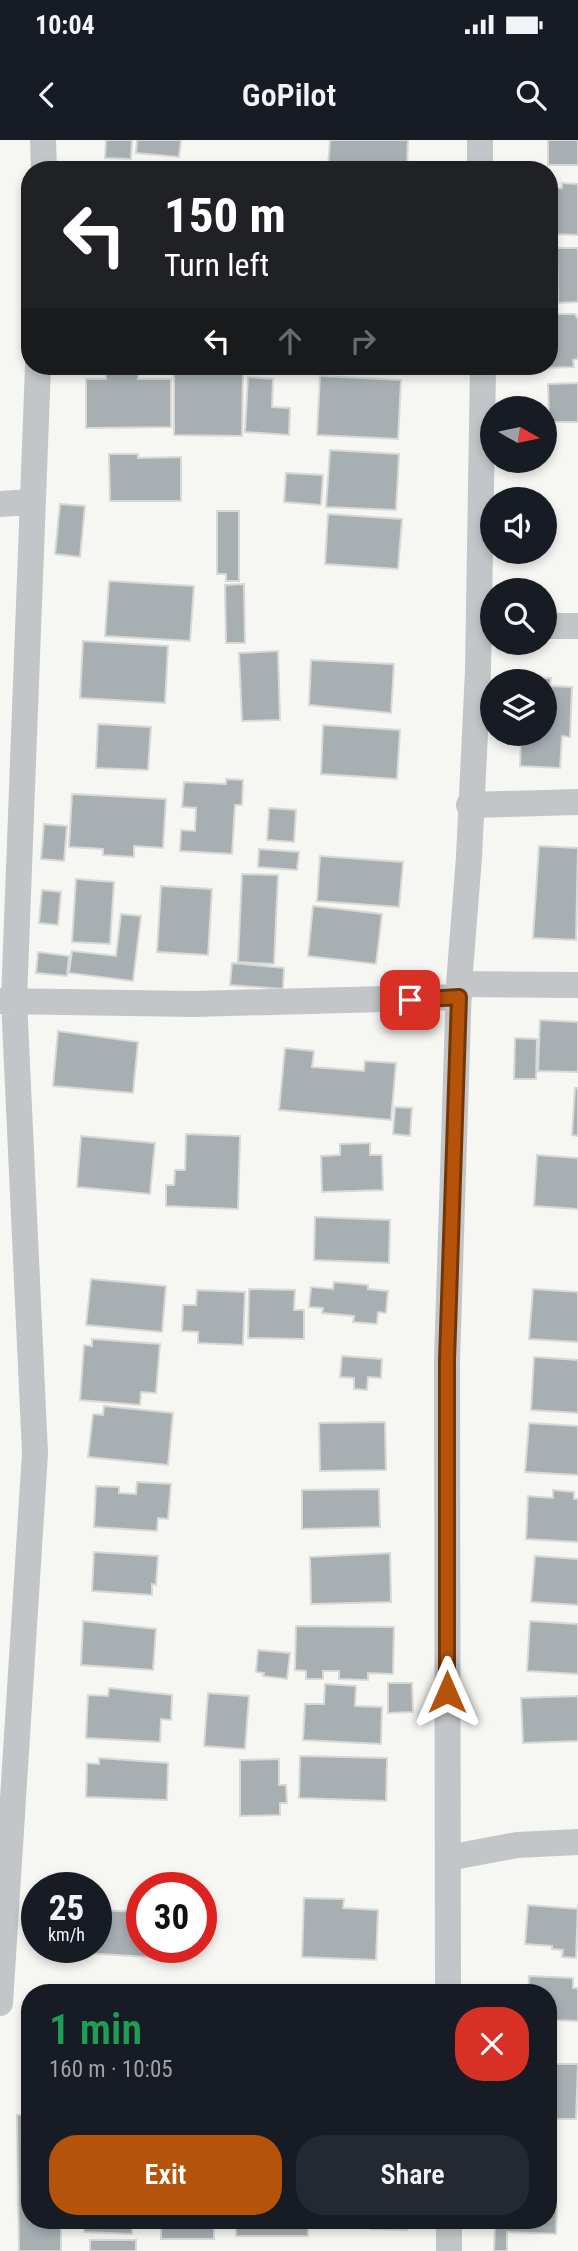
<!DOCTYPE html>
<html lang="en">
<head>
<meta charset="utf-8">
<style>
	body { margin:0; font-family:"Roboto Condensed",sans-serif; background:#242831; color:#f1f3f6; height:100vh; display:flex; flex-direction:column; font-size:26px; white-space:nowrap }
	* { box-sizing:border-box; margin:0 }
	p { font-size:23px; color:#9ea1a6 }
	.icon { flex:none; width:38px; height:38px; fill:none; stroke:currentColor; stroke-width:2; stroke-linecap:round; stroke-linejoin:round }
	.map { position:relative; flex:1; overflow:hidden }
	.side { position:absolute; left:21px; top:1844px; width:536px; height:245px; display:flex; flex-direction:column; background:#171b24; border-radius:28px; box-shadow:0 4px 10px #0003 }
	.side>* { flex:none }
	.banner { position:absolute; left:21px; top:21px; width:537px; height:214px; border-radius:28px; box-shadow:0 4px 10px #0003; background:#202124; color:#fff; overflow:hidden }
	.needle { width:46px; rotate:99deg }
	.buttons { position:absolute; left:480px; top:256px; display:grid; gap:14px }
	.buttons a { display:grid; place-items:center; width:77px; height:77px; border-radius:50%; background:#171b24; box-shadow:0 4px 10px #0003; font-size:35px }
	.speed { position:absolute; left:21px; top:1732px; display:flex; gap:14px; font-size:35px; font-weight:700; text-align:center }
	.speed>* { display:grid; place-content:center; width:91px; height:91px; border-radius:50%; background:#171b24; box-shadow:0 4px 10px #0003; line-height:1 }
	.speed small { font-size:18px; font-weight:400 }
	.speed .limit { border:10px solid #d22; background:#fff; color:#111 }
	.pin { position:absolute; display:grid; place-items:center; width:60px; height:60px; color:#fff; margin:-30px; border-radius:14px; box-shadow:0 4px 10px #0006 }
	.me { position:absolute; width:77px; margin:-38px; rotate:0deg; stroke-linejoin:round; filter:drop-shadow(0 0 5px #0008) }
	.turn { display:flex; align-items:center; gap:24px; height:147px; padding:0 28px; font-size:32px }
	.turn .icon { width:91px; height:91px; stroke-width:2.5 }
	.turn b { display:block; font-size:49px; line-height:60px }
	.lanes { display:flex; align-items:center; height:66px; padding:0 28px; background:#0003; justify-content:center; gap:35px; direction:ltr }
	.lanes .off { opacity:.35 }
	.round { display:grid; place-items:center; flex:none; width:74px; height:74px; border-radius:28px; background:#242831 }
	.summary { display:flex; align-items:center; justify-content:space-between; height:119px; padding:0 28px }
	h1 { font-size:42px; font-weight:600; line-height:52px; color:#1e9e55 }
	.cta { display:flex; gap:14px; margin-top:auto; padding:14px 28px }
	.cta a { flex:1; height:80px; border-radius:28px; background:#b45309; color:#fff; font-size:28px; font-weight:600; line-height:80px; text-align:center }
	.cta a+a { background:#242831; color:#f1f3f6 }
	.status { display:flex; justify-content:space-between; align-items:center; height:49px; padding:0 35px; background:#171b24; direction:ltr }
	.status svg { height:19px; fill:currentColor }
	header { display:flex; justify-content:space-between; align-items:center; height:91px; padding:0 28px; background:#171b24; font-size:32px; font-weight:600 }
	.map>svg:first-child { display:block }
	.building { fill:#a7afb3; stroke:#d8d8d6; stroke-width:2 }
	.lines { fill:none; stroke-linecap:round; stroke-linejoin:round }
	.minor { stroke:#c2c6c9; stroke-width:26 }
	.route-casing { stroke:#753606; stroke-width:18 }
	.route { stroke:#b45309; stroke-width:12 }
</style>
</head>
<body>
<div class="status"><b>10:04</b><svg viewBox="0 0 49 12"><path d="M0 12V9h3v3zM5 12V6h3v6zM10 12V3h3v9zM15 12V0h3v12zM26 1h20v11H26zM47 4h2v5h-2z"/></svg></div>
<header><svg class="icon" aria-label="back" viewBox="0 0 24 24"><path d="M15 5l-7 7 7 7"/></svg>GoPilot<svg class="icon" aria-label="search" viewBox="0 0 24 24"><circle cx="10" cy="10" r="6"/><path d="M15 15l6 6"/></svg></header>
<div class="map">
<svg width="578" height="2111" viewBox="0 0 578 2111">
	<rect width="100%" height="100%" fill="#f6f6f3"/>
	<path class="building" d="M106,0H132L131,19L105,18Z
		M137,0H181L179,17L136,13Z
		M330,0H408L407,29L328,26Z
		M548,0H578V25H548Z
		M562,43L578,44V95L551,94L553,48H562Z
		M557,108H578V162L558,163Z
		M551,174H575L578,179V219L573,220L574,227L537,228L550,226Z
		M245,226H269L268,232L245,231Z
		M174,230L243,231L242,296L174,295Z
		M106,233H138V239H171V287L86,288V239H106Z
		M320,236L401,240L398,299L317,295Z
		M248,237L273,239L272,267L290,268L289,295L245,292Z
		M578,243V282H549L548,244Z
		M330,310L399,314L396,370L326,367Z
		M109,314H138V318L181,317V361H110Z
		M286,333L323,335L321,365L284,362Z
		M60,364L85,366L80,417L55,414Z
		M217,371H239V441H226V434H217Z
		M328,374L402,379L398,429L325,424Z
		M109,441L194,446L190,501L105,496Z
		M244,444L245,503H226L225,445Z
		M83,501L168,506L165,563L80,558Z
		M278,511L280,580L242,581L239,513Z
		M311,520L394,524L391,573L309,565Z
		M524,537L551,538L550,546L572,547L570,597L562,596L560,628L520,626L521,593H544V541H524Z
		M98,584L151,587L148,630L96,628Z
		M323,585L400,590L397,639L321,634Z
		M226,639L243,640L242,665H235L232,714L180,711L181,690L195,691L196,668L182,667L184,642L226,644Z
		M72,654L166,659L163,708L134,706V717L103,715V709L69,707Z
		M269,668L296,670L294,702L267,700Z
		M44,684L67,686L64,721L41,719Z
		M539,706L578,708L576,800L533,798Z
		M259,709L299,712L297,730L258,727Z
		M320,716L403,722L399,767L317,761Z
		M242,734L278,735L274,824L238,822Z
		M76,739L114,742L110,804L72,802Z
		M161,746L212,749L208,815L157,812Z
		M42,750L61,752L58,785L39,783Z
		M313,766L382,774L376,824L308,816Z
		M121,774L141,776L133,841L69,833L72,811L116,816Z
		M38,812L69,816L67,836L36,833Z
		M232,823L284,828L283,849L230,845Z
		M540,880L578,882V932L538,931Z
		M58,891L138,902L133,953L53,946Z
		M515,898L537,899L536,939H514Z
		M285,908L314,911L312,927L364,931L365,921L396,923L391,980L279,970Z
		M575,948H578V996L572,995Z
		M395,967L412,968L410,996L393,994Z
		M186,994L240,996L238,1069L166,1066V1045H174L175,1030H185Z
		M81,996L155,1003L150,1054L77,1047Z
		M370,1003V1015H382L383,1050L322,1052L321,1016L340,1015V1004Z
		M537,1015L578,1018V1069L534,1066Z
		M315,1077L390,1080L389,1123L314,1120Z
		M91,1139L166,1146L162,1192L86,1185Z
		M334,1142L368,1145V1149L388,1151L386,1173L378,1172L377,1184L353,1182L354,1176L322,1173L323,1168L309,1167L311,1147L333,1149Z
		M249,1149L295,1150L294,1170H304V1199L248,1198Z
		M533,1149L578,1152V1202L529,1199Z
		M197,1150L245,1152L243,1205L198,1203V1192L182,1191L183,1165H196Z
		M92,1199L160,1204L156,1253L141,1252L140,1265L80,1260L84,1205L92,1206Z
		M342,1216L382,1219L381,1238L368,1237L367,1250L354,1249V1238L340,1237Z
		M534,1217L578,1220V1273L531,1270Z
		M104,1266L173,1273L168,1325L88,1317L93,1274L103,1275Z
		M385,1282L386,1330L320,1331L319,1283Z
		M529,1283L578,1286V1335L525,1332Z
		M137,1342L171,1344L168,1379L158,1378L157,1391L94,1387L96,1346L119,1347V1353L136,1354Z
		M379,1349L380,1387L302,1389V1350Z
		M553,1350L574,1352V1359H578V1402L526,1399L528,1356L553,1358Z
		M94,1412L158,1416L156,1445L152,1444V1455L92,1451Z
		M390,1413L391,1462L311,1464L310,1417Z
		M535,1416L578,1419V1465L531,1462Z
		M83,1481L156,1489L153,1530L81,1525Z
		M530,1481L578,1484V1534L527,1531Z
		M296,1486L394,1487L393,1534L368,1533V1540L339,1539V1531H323V1539H306V1531L295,1530Z
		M258,1510L290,1513L287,1539L263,1536L264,1533L256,1532Z
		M388,1543H412L413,1572L388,1573Z
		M325,1544L356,1546L355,1566L382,1567L381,1604L303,1600L305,1564H324Z
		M109,1548L172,1555L171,1580L161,1579L160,1602L86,1598L88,1555L108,1556Z
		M208,1553L249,1556L245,1609L204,1606Z
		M578,1556V1601L523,1603L521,1558Z
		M300,1616L387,1618L386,1661L299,1658Z
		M99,1618L168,1623L167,1660L86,1657L87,1623L99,1624Z
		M279,1619V1645H286L287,1663H280V1675L240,1676V1620Z
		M304,1758L344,1759L343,1768L378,1770L376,1820L302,1817Z
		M578,1764L576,1818L562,1817L563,1810L552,1809V1806L525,1804L528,1765L578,1769Z
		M96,1770L142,1772V1808H183L182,1819L67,1812V1808H96Z
		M529,1836L573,1838V1848H578V1881L548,1880V1853H528Z
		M26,1914H30V1965H27Z
		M548,1924H578L576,1979H548Z
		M17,1975H30V2081H61V2111H19Z
		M548,2021H551L549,2067H557L556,2094L507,2092V2111H494L495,2081H548Z
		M84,2081H132V2094L84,2092Z
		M161,2081H214V2099H161Z
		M236,2081H308V2096H236Z
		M372,2081H408L407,2090L371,2089Z
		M90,2100H136V2111H90Z"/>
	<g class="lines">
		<path class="minor" d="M43,0L44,30
			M480,0V30
			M0,364L31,362
			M544,486H578
			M469,665L578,662
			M459,844L578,845
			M0,861L194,864L459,857
			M448,1718L517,1705L578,1702
			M448,1853L447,1221L459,844L469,717L478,531L483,226
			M0,1863L35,1313L14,860L38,226
			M449,2081V2111"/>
	</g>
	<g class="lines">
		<defs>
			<path id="route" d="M410,860L459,857L447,1220V1552"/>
		</defs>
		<use href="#route" class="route-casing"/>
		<use href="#route" class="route"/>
	</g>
</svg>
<div class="buttons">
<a><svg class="needle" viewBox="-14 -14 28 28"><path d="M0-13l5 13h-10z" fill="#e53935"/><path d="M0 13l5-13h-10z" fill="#9ea1a6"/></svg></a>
<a><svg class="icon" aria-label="sound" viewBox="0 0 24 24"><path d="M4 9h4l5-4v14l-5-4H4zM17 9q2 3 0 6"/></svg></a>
<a><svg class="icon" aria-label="search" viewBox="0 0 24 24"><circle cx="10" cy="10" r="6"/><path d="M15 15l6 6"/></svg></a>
<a><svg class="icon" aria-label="layers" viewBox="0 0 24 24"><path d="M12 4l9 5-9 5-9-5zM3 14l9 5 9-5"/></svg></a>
</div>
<div class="speed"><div>25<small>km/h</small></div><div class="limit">30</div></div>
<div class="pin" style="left:410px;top:860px;background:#d93025"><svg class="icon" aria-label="arrive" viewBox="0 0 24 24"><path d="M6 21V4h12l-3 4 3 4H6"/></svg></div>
<svg class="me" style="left:447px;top:1552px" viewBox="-20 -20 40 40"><path d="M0-17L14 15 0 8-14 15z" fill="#b45309" stroke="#fff" stroke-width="4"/></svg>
<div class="banner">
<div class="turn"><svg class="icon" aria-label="left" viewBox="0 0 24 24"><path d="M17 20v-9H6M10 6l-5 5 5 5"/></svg><div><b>150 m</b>Turn left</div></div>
<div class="lanes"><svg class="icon" aria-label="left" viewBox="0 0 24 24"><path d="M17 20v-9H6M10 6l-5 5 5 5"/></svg><svg class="icon off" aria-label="ahead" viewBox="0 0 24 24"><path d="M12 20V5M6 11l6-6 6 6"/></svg><svg class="icon off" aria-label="right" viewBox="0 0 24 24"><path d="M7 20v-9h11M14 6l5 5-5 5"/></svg></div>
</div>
<section class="side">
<div class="summary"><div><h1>1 min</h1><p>160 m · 10:05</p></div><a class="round" style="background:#d93025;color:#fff"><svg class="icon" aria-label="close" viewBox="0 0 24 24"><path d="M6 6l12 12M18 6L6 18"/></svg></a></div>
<div class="cta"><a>Exit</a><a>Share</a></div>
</section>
</div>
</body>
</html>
